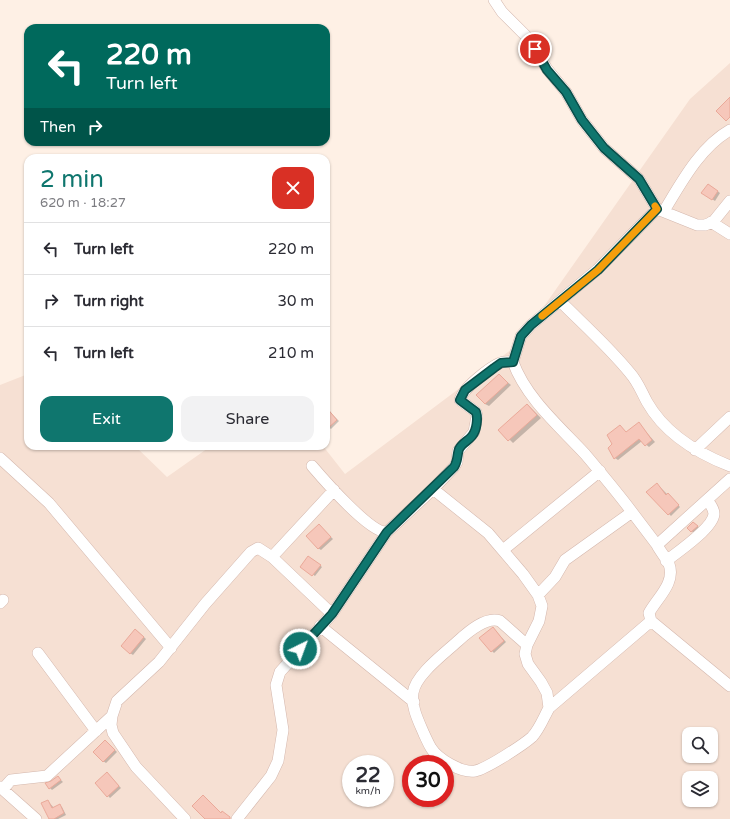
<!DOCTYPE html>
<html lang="en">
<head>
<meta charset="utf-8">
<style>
	body { margin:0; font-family:"Varela Round",sans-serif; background:#f2f2f3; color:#2b2b33; height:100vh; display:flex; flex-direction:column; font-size:15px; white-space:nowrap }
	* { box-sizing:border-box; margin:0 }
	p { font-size:13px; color:#7c7c81 }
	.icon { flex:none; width:22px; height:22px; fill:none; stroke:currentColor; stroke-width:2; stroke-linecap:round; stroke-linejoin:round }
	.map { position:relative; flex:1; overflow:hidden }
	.sheet { position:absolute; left:24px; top:154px; width:306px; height:296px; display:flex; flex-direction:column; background:#fff; border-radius:12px; box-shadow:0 1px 3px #0004 }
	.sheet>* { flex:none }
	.banner { position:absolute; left:24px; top:24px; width:306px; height:122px; border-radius:12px; box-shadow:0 1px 3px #0004; background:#00695c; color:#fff; overflow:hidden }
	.tools { position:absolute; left:682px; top:727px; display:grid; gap:8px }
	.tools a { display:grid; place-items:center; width:36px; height:36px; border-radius:8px; background:#fff; box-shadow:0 1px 3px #0004; font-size:20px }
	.speed { position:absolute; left:342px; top:755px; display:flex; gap:8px; font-size:20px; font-weight:700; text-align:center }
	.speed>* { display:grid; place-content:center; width:52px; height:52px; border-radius:50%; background:#fff; box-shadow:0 1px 3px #0004; line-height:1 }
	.speed small { font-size:10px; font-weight:400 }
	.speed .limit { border:6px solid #d22; background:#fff; color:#111 }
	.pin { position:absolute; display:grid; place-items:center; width:34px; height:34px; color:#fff; margin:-17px; border:2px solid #fff; border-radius:50%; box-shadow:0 1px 4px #0007 }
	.me { position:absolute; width:44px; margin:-22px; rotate:42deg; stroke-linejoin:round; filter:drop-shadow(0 0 3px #0008) }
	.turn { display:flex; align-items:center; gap:14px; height:84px; padding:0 16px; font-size:18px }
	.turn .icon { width:52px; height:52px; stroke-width:2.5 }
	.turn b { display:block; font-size:28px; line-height:34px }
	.then { display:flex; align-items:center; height:38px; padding:0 16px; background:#0003; gap:8px; font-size:15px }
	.round { display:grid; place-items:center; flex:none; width:42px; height:42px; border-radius:12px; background:#f2f2f3 }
	.headline { display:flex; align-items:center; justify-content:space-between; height:68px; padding:0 16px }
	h1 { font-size:24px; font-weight:600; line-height:30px; color:#0f766e }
	.action { display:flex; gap:8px; margin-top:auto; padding:8px 16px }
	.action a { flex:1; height:46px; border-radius:12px; background:#0f766e; color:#fff; font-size:16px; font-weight:600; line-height:46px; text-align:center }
	.action a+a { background:#f2f2f3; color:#2b2b33 }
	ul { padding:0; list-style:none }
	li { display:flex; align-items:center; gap:12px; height:52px; padding:0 16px; border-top:1px solid #e1e1e2 }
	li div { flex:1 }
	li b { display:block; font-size:15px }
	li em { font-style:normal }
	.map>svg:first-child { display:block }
	.residential { fill:#f6e0d3; fill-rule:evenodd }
	.shadow { fill:#0003 }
	.building { fill:#f6c7ba; stroke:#eaa999 }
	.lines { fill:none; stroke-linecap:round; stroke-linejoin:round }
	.minor-casing { stroke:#d4b7ad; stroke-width:12 }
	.minor { stroke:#fff; stroke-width:11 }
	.route-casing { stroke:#0a4d48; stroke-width:10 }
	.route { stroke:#0f766e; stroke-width:7 }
	.slow { stroke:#f59e0b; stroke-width:7 }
</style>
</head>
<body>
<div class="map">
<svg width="730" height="819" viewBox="0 0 730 819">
	<rect width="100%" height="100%" fill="#fef0e5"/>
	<path class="residential" d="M730,63V819H0V385L28,374V446H135L167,477L211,446H323L345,474L516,346L690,99ZM689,734H711V756H689ZM351,764H385V798H351ZM411,764H445V798H411ZM689,778H711V800H689Z"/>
	<path class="shadow" d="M711,186L720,193L715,201L712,199Z
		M499,375L511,385L489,406L485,404Z
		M528,405L541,418L513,443L500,430Z
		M328,410L339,421L331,429L326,425V412Z
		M639,424L655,442L649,447L642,441L618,460L615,458L614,444L620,426L627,433Z
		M658,485L680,507L671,516L669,514Z
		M694,523L700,528L694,533L688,528Z
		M319,525L333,539L321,550L318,548Z
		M311,558L322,567L315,576L301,566Z
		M493,628L506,642L494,653L492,651Z
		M136,630L146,639L133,655L130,653Z
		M106,741L117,752L106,763L103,761Z
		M109,775L121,788L110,798L96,783Z
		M58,777L63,782L52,790L50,788Z
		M48,801L54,808L59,805L62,807L66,815L58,819H50Z"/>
	<path class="building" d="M730,97V117L726,121L716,111Z
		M708,184L718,191L712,200L701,193Z
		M499,374L508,383L485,404L476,395Z
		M527,404L537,415L508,441L498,430Z
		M326,407L337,420L326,430Z
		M639,422L652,440L645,446L639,439L614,459L608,448L612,444L607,435L620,425L626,432Z
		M657,483L666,495L668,493L679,505L668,515L646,492Z
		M693,522L698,526L691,532L687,528Z
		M319,524L331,537L318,549L306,536Z
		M308,556L321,565L312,576L300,567Z
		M493,627L504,641L491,652L479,638Z
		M135,629L144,637L130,654L121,646Z
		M105,740L115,750L103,762L93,752Z
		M107,772L119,786L107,797L95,783Z
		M58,776L61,780L49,789L45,783L51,781Z
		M203,795L221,813L222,811L230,817V819H205L192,806Z
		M48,800L52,808L60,804L64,813L54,819H49L41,803Z"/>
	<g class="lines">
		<defs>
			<path id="minor" d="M494,0L502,12L529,39L547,69L566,92L582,120L604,148L639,179L657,209L697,225H705L713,222L730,201
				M664,211C681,183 700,147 730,130
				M711,222L730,234
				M560,301C583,324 609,347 630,373C638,382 641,391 647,402C665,434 697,453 730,466
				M513,362C509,362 504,361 500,363C489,368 463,388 460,400L476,412L477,416L474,432L458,451L457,462L454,467L433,489L488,533L523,574L538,595L542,606L539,621L527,645L525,654L528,664L541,682L547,693L549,708C544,717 539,730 532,737C523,745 486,769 475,771C461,773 438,759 431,748C428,743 426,738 424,734C419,722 411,707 413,693C415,675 445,653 458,641C468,632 486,616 500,621L527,645
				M695,450L730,417
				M0,458L49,503L171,648
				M312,466C324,480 371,534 387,532L433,489
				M632,512C617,492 601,473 585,454C560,427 526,398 513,362L521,336L531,325L597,270L657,209
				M657,545C660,551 666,558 669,564C676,583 657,598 649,613L651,621L730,686
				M503,550L600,471
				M272,557L334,490
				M666,561C678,552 713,528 714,514C714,508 710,504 707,500
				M538,595L555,577L565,560L632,512L657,545L730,479
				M0,603L3,600
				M320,626L414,702
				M38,653L96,731
				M549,708L651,621
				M0,787L36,819
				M3,789L11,780L47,776L112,716
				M185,819L136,767L113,733L111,725L112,716L117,701L159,662L205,604L251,552L258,548L272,557L332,614
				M237,819L271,776L278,761L283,730L276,685L280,672L332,614L387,532"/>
		</defs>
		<use href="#minor" class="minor-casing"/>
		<use href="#minor" class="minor"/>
	</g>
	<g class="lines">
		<defs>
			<path id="route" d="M300,649L332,614L387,532L454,467C458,461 457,455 459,449C462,443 468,441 472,436C477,430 478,418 476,412L460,400L465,390L494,368L501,363L513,362L521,336L531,325L598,270L657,209L639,179L604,148L582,120L566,92L547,70L535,49"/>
		</defs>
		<use href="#route" class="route-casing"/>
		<use href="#route" class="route"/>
		<path class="slow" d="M542,316L598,270L657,209L655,206"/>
	</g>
</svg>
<div class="tools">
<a><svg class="icon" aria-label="search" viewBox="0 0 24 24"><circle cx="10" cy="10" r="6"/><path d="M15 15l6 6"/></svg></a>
<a><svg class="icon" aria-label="layers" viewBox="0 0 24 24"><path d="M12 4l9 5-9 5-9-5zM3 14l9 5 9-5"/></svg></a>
</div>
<div class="speed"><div>22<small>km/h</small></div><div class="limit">30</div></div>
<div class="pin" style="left:535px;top:49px;background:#d93025"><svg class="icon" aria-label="arrive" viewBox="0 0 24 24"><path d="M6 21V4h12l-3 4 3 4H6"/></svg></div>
<svg class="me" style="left:300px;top:649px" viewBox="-20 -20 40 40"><circle r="17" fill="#0f766e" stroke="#fff" stroke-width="3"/><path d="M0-11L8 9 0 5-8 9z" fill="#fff"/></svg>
<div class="banner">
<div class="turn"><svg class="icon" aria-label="left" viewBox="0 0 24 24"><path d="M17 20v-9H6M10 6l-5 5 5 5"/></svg><div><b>220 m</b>Turn left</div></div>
<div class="then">Then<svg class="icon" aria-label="right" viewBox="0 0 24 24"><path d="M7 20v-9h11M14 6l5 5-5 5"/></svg></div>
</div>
<section class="sheet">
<div class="headline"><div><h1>2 min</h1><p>620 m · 18:27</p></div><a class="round" style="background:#d93025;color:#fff"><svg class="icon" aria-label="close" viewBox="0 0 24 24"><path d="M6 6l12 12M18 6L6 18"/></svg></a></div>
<ul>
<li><svg class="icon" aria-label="left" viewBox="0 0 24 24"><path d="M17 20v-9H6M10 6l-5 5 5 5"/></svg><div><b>Turn left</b></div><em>220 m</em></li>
<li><svg class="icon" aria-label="right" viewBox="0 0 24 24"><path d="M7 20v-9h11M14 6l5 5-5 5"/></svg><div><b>Turn right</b></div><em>30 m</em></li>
<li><svg class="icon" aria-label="left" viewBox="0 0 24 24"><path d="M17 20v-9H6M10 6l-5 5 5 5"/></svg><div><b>Turn left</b></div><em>210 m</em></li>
</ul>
<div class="action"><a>Exit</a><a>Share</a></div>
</section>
</div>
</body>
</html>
